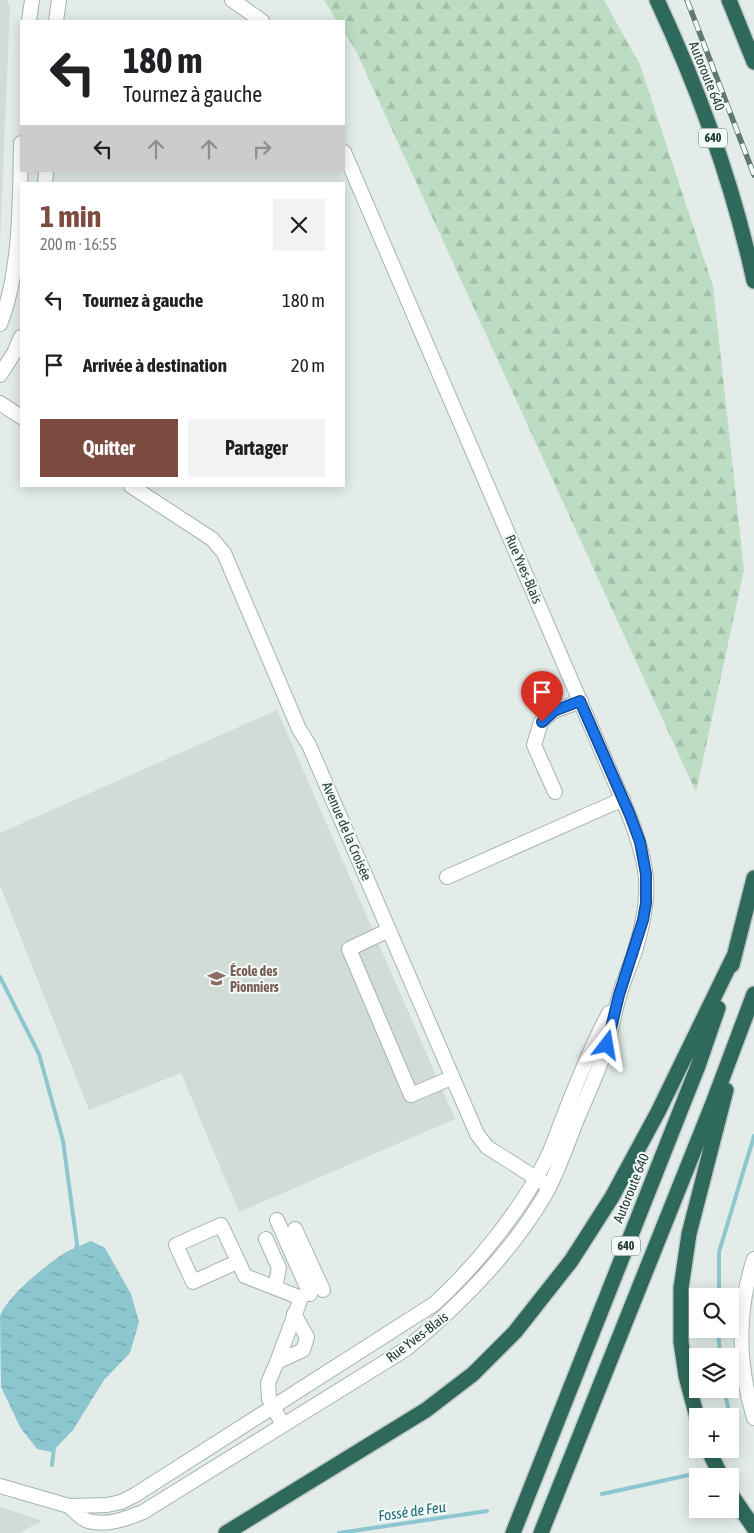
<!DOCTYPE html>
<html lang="fr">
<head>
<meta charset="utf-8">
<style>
	body { margin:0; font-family:"Asap Condensed",sans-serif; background:#f2f2f2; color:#202124; height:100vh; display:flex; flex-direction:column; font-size:19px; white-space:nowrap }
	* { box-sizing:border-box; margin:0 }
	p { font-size:16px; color:#757577 }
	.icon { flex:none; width:28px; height:28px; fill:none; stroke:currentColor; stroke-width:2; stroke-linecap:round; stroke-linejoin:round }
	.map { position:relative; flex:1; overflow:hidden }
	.panel { position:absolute; left:20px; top:182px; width:325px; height:305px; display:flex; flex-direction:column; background:#fff; border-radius:0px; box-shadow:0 2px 12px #0003 }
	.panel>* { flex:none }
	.hud { position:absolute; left:20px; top:20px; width:325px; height:152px; border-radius:0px; box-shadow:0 2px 12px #0003; background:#fff; color:#202124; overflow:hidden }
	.buttons { position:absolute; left:689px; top:1288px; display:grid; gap:10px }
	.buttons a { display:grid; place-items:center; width:50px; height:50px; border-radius:0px; background:#fff; box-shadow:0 2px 12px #0003; font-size:25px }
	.pin { position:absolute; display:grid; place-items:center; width:42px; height:42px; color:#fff; margin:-51px -21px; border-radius:50% 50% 50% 0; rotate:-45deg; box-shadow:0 0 5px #0007 }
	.pin .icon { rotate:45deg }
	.me { position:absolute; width:55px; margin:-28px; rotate:14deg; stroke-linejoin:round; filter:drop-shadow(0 0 4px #0008) }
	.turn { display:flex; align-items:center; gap:18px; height:105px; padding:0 20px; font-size:22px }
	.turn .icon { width:65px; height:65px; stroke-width:2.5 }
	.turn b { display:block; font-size:35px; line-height:42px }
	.lanes { display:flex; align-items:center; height:48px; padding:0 20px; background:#0003; justify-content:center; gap:25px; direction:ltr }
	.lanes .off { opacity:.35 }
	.round { display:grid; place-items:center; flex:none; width:52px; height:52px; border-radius:0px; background:#f2f2f2 }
	.head { display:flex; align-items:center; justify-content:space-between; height:85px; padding:0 20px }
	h1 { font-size:30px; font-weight:700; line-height:38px; color:#7d4b3f }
	.button { display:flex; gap:10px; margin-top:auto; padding:10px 20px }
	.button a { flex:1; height:58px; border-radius:0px; background:#7d4b3f; color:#fff; font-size:20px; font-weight:700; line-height:58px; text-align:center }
	.button a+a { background:#f2f2f2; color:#202124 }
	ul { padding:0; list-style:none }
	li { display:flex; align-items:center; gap:15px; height:65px; padding:0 20px }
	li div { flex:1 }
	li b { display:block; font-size:19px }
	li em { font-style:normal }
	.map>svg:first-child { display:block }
	.built { fill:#d1dcd7 }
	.forest { fill:url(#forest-firs) }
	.water { fill:url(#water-ripples) }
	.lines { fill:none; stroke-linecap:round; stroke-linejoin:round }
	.stream { stroke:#8cc7d0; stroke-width:4 }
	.minor-casing { stroke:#a6b4af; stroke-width:16 }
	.highway-casing { stroke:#c1c9c6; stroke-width:18 }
	.minor { stroke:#fff; stroke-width:14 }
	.highway { stroke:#2f695b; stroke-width:15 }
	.rail-casing { stroke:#5d7970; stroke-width:5.5 }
	.rail { stroke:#f3f9f6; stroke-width:4; stroke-dasharray:11; stroke-linecap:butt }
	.route-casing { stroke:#114b97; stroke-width:12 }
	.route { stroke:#1a73e8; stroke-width:9 }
	.labels { text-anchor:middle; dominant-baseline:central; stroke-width:4; stroke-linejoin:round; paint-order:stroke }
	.shield { fill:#f3f9f6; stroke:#61756f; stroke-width:1 }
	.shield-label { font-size:12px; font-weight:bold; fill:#233d35 }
	.street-label { font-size:14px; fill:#233d35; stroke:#f3f9f6 }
	.education-label { font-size:14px; font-weight:bold; fill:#785e54; stroke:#f3f9f6; text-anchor:start }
	.water-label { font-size:15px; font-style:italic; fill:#1e6b78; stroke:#f3f9f6 }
</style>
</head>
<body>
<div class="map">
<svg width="754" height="1533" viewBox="0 0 754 1533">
	<defs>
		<pattern id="forest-firs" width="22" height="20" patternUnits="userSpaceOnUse" patternTransform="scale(1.25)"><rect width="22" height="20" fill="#bcddc4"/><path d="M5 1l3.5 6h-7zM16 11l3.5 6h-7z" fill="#a1bfa9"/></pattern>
		<pattern id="water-ripples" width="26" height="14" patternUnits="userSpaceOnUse" patternTransform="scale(1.25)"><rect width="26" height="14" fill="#8cc7d0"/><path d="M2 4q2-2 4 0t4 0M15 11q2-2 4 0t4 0" fill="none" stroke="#72a3aa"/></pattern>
	</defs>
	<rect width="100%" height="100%" fill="#e3ece8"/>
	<path class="built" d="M0,0H7L10,6L0,244Z
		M277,710L455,1119L239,1212L181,1073L89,1110L0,885V833Z
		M0,1507L42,1521L19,1533H0Z"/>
	<path class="forest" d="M324,0H604L640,65L713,286L744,570L696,792L355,49L344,32V21H337Z"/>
	<path class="water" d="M91,1241L105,1248L131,1294L139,1322L130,1353L104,1380L73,1430L52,1452L37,1449L20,1427L1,1387L0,1316C9,1294 46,1265 66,1252C74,1248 83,1245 91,1241Z"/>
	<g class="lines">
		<path class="stream" d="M0,977L39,1054L63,1141L77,1244L76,1251
			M719,1296V1252L754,1136
			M718,1329L720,1356
			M724,1389L730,1416
			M730,1417L734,1429
			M730,1432L737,1425
			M52,1465L54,1447
			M602,1494L689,1475
			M339,1533L487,1511"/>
		<defs>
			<path id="minor" d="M232,0L262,21
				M29,21L32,0
				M56,21L59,0
				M45,184L46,171
				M0,324C21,272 20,198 21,143
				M0,375L14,353L21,337
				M0,403L21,417
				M131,486L212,539L224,553L299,729L309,745L477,1134L487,1147L542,1182
				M555,792L534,745L541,722L554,711L581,701
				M447,877L623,799
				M389,930L349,949L411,1095L451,1078
				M277,1220L310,1294
				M295,1229L323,1290
				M266,1239L279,1268L275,1288
				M754,1259C736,1313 738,1365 754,1418
				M237,1262L193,1282L176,1245L221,1225L245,1276L301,1298L277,1362L268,1383L269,1399L283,1425
				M277,1362L303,1350L307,1337L294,1314
				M0,1486L69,1506L107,1505L121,1502L135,1495L434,1304C475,1267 521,1210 546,1160C554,1144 559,1127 566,1110C579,1077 592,1045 609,1013
				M69,1506C74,1511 82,1519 88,1521C107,1526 126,1519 143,1512L406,1349C460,1305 509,1256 545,1195C558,1172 566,1147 576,1122C586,1097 599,1071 607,1045C612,1029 614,1013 619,997C623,981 630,966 635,951C652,895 650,869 629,815L344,152"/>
			<path id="highway" d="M657,0C699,90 733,184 754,281
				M729,0L754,62
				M732,965L754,878
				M698,1421L686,1376L681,1342V1288L689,1234L726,1090
				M708,1449L721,1476
				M730,1493L754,1528
				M226,1533L426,1410L473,1374L515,1332L571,1261L612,1197L658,1112L734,956
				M513,1533L698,1066L718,1008
				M541,1533L713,1103L754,994"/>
		</defs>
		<use href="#minor" class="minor-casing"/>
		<use href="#highway" class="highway-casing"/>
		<use href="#minor" class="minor"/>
		<use href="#highway" class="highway"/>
		<defs>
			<path id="rail" d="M687,0L754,175"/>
		</defs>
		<use href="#rail" class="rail-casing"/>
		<use href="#rail" class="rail"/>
	</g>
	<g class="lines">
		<defs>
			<path id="route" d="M542,722L554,711L580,701L630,815L640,842L646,874V903L643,920L619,995L607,1045"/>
		</defs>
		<use href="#route" class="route-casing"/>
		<use href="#route" class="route"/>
	</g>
	<defs>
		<symbol id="school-bare" viewBox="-9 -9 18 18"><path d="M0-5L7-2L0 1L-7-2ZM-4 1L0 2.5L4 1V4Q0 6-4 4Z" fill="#8d6e63" stroke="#f3f9f6" stroke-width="2.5" paint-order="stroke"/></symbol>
	</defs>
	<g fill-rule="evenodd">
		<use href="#school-bare" x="204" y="966" width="25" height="25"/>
	</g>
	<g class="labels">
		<g class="shield">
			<rect x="699" y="128.5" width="28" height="19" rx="4"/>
			<rect x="612" y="1236.5" width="28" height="19" rx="4"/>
		</g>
		<g class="shield-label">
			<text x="713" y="138">640</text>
			<text x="626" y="1246">640</text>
		</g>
		<g class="street-label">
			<text transform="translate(707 76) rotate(68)">Autoroute 640</text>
			<text transform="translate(524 569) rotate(67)">Rue Yves-Blais</text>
			<text transform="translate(347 831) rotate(67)">Avenue de la Croisée</text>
			<text transform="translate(631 1188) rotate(-68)">Autoroute 640</text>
			<text transform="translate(417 1337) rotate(-37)">Rue Yves-Blais</text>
		</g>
		<g class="education-label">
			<text x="230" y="971">École des<tspan x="230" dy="16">Pionniers</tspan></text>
		</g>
		<g class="water-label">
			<text transform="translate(412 1511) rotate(-8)">Fossé de Feu</text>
		</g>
	</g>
</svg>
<div class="buttons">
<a><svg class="icon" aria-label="search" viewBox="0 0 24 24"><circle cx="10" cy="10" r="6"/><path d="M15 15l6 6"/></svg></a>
<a><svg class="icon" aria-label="layers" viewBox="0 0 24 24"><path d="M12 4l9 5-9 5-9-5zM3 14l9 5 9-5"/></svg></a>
<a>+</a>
<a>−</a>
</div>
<div class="pin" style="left:542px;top:722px;background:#d93025"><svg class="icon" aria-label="arrive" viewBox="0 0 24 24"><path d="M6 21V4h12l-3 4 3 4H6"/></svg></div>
<svg class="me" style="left:607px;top:1045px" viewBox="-20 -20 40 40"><path d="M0-17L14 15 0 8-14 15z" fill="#1a73e8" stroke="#fff" stroke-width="4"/></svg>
<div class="hud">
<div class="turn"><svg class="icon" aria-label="left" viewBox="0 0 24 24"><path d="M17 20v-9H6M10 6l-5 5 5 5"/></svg><div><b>180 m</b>Tournez à gauche</div></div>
<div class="lanes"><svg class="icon" aria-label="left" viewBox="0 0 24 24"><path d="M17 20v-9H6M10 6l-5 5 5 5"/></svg><svg class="icon off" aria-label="ahead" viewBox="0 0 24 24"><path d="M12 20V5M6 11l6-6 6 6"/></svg><svg class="icon off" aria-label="ahead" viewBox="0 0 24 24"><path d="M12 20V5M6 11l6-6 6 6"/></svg><svg class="icon off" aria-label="right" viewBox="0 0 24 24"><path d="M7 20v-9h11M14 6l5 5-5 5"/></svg></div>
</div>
<section class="panel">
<div class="head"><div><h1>1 min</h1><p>200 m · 16:55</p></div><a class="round"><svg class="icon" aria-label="close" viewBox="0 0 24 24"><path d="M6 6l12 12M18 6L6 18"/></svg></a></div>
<ul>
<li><svg class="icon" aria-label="left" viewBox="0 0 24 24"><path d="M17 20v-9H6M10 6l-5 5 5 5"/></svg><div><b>Tournez à gauche</b></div><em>180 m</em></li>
<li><svg class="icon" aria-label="arrive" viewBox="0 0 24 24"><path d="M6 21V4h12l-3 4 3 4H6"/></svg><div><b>Arrivée à destination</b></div><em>20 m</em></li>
</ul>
<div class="button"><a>Quitter</a><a>Partager</a></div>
</section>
</div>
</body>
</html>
